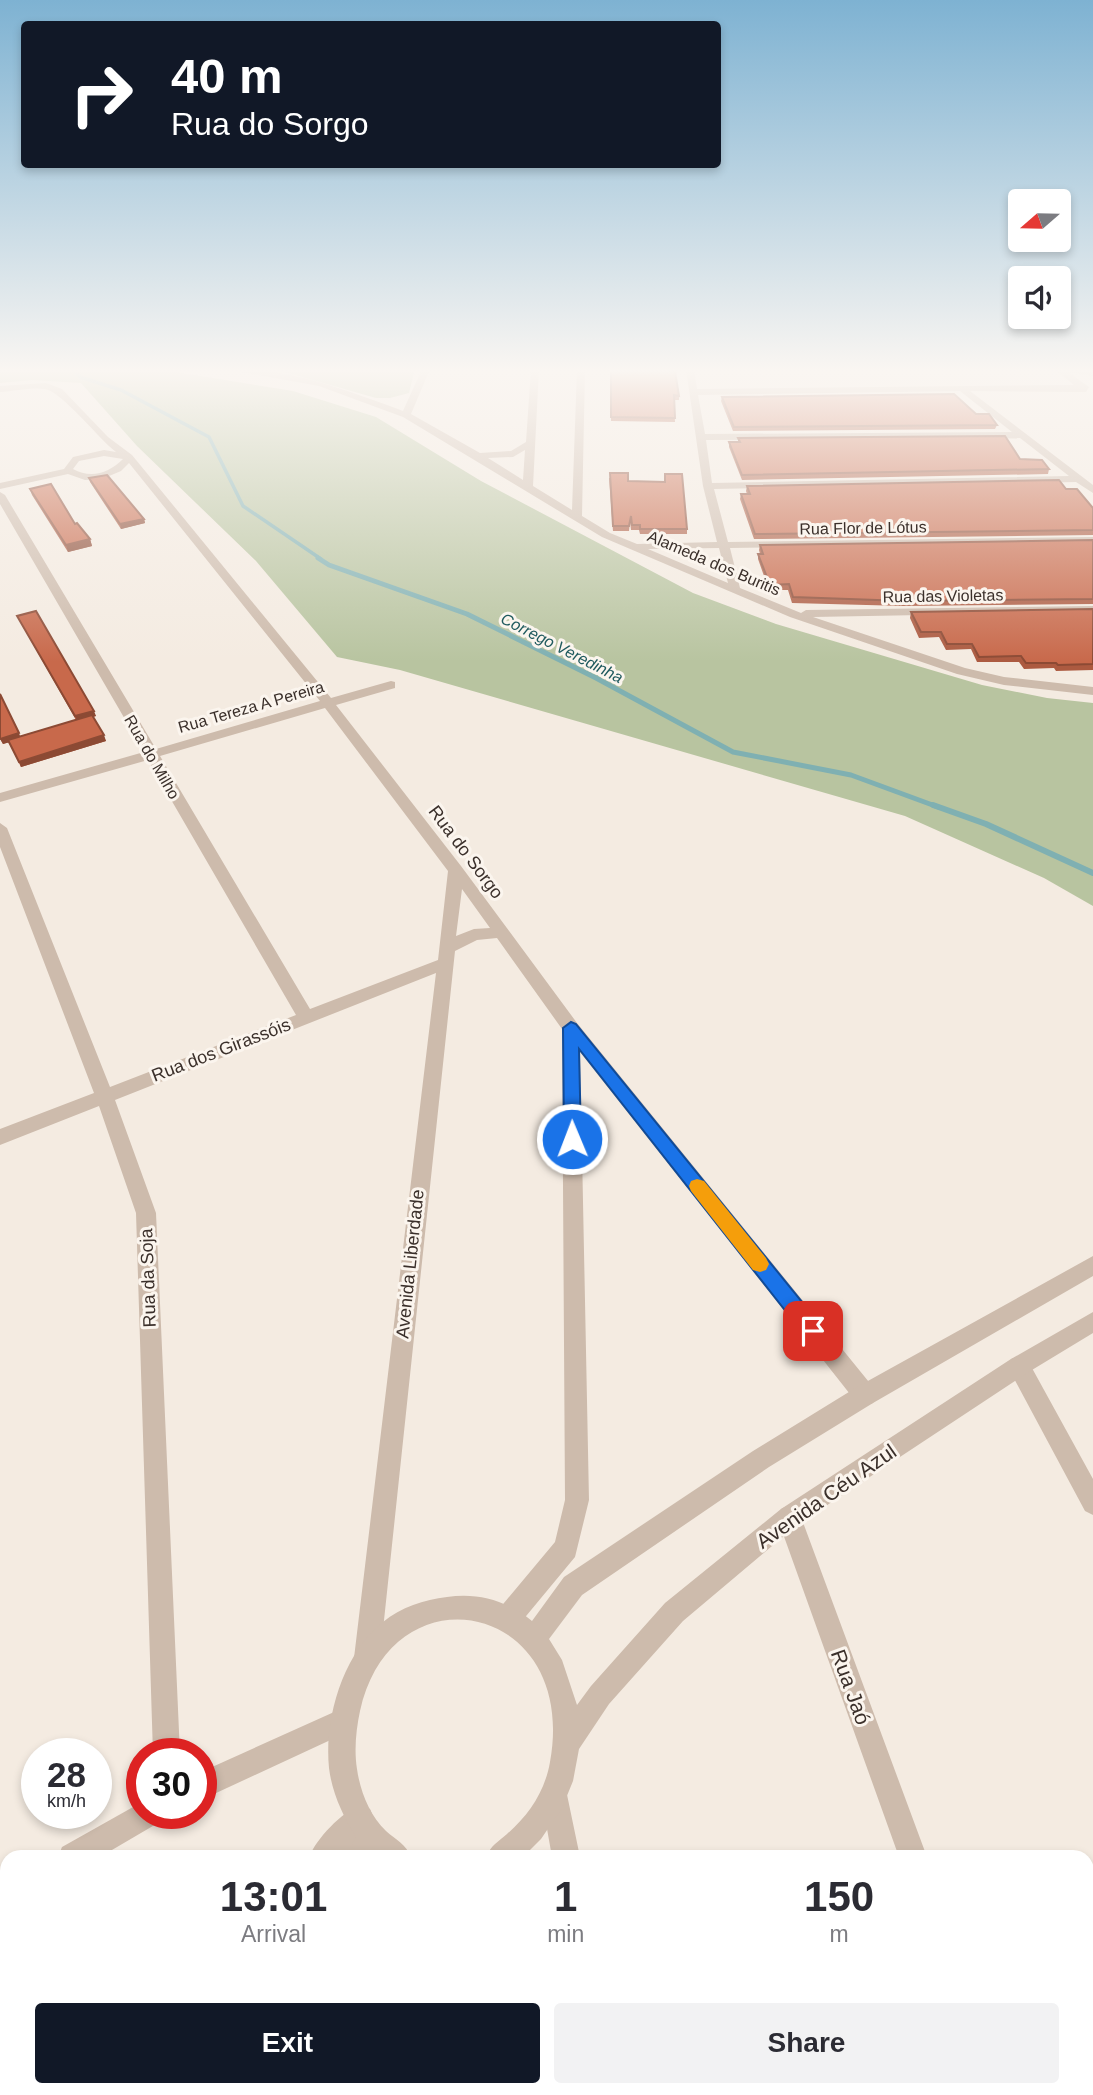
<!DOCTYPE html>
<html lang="en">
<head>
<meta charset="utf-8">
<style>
	body { margin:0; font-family:Helvetica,sans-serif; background:#f2f2f3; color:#2b2b33; height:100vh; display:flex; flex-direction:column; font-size:26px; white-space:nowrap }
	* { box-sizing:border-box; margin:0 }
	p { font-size:23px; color:#7c7c81 }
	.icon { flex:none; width:38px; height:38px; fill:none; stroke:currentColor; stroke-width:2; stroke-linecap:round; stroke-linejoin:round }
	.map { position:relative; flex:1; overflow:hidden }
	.side { position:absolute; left:0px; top:1850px; width:1094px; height:247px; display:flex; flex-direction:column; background:#fff; border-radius:21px 21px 0 0; box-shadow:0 4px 10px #0003 }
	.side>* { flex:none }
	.banner { position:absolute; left:21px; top:21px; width:700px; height:147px; border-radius:7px; box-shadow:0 4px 10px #0003; background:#111827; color:#fff; overflow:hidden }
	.needle { width:46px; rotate:250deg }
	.tools { position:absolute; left:1008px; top:189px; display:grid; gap:14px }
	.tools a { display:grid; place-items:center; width:63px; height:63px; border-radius:7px; background:#fff; box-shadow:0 4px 10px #0003; font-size:35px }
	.speed { position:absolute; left:21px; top:1738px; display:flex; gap:14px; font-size:35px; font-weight:700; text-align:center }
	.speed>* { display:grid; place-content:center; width:91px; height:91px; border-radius:50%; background:#fff; box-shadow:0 4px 10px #0003; line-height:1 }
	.speed small { font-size:18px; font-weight:400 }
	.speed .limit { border:10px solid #d22; background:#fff; color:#111 }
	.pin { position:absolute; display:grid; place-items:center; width:60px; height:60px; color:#fff; margin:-30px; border-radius:14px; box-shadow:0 4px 10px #0006 }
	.me { position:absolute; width:77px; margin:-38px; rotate:359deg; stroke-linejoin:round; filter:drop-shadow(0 0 5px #0008) }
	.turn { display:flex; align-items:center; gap:24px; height:147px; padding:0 35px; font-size:32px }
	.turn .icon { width:91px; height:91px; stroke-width:2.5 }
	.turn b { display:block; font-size:49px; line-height:60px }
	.eta { display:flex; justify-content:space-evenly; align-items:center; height:119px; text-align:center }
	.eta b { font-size:42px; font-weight:700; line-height:49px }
	.primary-button { display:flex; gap:14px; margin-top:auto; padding:14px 35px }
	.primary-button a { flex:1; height:80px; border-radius:7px; background:#111827; color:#fff; font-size:28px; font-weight:700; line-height:80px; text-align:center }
	.primary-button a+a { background:#f2f2f3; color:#2b2b33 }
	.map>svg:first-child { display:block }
	.green { fill:#b8c4a0 }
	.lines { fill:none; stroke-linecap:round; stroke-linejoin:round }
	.stream-far2 { stroke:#7fb0b2; stroke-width:3.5 }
	.stream-far1 { stroke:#7fb0b2; stroke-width:5 }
	.stream { stroke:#7fb0b2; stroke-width:6 }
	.minor { fill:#cdbbac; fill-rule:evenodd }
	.tertiary { fill:#cdbbac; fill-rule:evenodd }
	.wall { fill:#ac5a40 }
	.shaded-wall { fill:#8c4a34 }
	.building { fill:#c8694b; stroke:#8c4a34; stroke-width:2 }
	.route { fill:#1a73e8; stroke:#114b97; stroke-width:2 }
	.slow { fill:#f59e0b }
	.labels { text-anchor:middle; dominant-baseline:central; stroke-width:6; stroke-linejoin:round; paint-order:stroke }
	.far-street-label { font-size:16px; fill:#3b302b; stroke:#fbf5ee }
	.far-water-label { font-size:16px; font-style:italic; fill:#1f5a5e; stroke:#fbf5ee }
	.street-label { font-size:18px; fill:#3b302b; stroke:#fbf5ee }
	.near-street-label { font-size:21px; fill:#3b302b; stroke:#fbf5ee }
</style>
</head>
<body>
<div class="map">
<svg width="1093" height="2095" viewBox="0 0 1093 2095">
	<rect width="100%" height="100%" fill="#f4ebe1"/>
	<path class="green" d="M0,369L170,371L293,391L376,417L481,481L693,593L776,624L982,685L1047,698L1093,703V906L1044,878L905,816L400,670L337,657L256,561L137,446L81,383L32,380L0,383Z
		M274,369H415L409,393L390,398H376Z"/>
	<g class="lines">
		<path class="stream-far2" d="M73,369L80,377L121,390L209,437L243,506L321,559"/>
		<path class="stream-far1" d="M318,558L329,565L467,614L596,678L733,752L851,775L938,807"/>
		<path class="stream" d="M933,805L986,824L1093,873"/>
		<path class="minor" d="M224,369C285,366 346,390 403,411L422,369H430L411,414L480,453L511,451L526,442L531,369H539L533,486L572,510L577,369H585L582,516L610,533L637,544L717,542L703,486L686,369H694L697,389L1074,385L1054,369L1093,370V376L1068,372L1089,387L1086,392L970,391L1093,485V493L1076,482L714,489L728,542L1093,537V543L730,548L740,588L801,613L806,610L1093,606V612L813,617L965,668L1004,677L1093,687V695L1004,685L957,674L790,617L602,537L403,417L319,386ZM960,391L1012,432L705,434L698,395ZM1020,438L1069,476L712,483L706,440ZM525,450L523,480L488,458L513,457ZM719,548L728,583L648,549Z
			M46,383L62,389L108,437L132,455L331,698L391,681L395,682V688L336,705L461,866L577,1023L873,1387L876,1395L873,1403L865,1406L857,1403L580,1052L589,1500L575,1557L517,1627L508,1631L499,1627L495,1618L499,1609L555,1542L565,1500L562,1029L497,938L477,940L455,951L380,1658L376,1667L367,1671L358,1667L354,1658L436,973L115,1100L156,1213L180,1754H153L136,1213L99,1106L0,1145V1129L94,1093L0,847V823L7,828L110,1087L296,1015L148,760L0,802V793L144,752L0,504V492L5,495L156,749L320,701L129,463L121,471L102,479L85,480L68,474L0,489V483L64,469L73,457L104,450L116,452C100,440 61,391 45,389C32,387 14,391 0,392V386ZM104,456L123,459C109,473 91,479 73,469L79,461ZM325,708L448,871L438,960L310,1009L160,756ZM462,889L490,928L474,929L456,936Z
			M1019,1356L1027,1359L1093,1479V1515L1085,1511L1011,1373L1008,1366L1011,1359Z
			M789,1505L797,1509L801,1517L927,1857H899L777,1517L781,1509Z
			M343,1708L352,1712L356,1721L352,1730L201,1800V1772Z
			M555,1781L565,1785L580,1857H552L541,1795L545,1785Z
			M142,1802V1813H162L158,1823L100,1857H58L62,1847Z
			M360,1805L370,1809L374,1819L370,1829L343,1857H309C317,1838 341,1813 360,1805Z
			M7,1881V1911L0,1913V1883Z
			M7,1989V2020L0,2023V1992Z
			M591,2090H623L624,2095H592Z
			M982,2090H1014L1016,2095H984Z"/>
		<path class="tertiary" d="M1093,1256V1276L873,1403L769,1467L582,1595L549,1639L562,1660L577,1705L591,1686L665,1603L781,1509L1011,1359L1093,1312V1333L1027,1373L797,1525L683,1621L609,1704L579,1749L573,1781L562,1808L541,1839L523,1857H486C491,1845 498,1842 507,1834C529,1815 545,1791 550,1762C579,1602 392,1565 360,1711C356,1730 354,1750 357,1769C360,1791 370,1816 386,1831C396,1840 406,1844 411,1857H345L356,1837C343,1816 332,1793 329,1768C324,1718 343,1654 383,1622C401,1607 424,1600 447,1597C478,1592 508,1601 532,1621L564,1577L753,1451L857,1387Z
			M267,2090H299L298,2095H266Z
			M502,2090H534V2095H502Z"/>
	</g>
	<path class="wall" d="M611,369L679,396V400H674L675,422L611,421Z
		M722,397L976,414L997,425L995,429L733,431L721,401Z
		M738,438L1020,459L1049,469L1048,474L742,480L729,447V442H738Z
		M665,474L687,529V534H640L639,530H631L630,521L629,531H613L609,478L628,481L664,482Z
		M89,478L144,519L145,523L121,529L90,482Z
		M747,486L1066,489L1093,508V535L754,539L740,499L741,494H747L746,491Z
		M30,489L75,524L90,539L92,546L68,552L32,495Z
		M1093,540V604L904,606L792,603L788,590H769L758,559V554H760L759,550L760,545Z
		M1093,609V670L1056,671L1054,668L1024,669L1019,662H977L971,649L946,650L939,637L919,638L910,618L911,612Z
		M17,616L96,716L93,717L106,741L21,767L9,742L3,744L0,738L20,736L76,720Z"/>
	<path class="shaded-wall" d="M144,519L145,523L121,529L120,524Z
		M90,539L92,546L68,552L66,545Z
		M94,711L96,716L77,721L75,716Z
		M19,733L21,739L3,744L0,739Z
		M104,735L106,741L21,767L19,762Z"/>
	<path class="building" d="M611,369H670V371H675L679,396L674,395L675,418L611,417Z
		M954,394L976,414H989L997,425L734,427L722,397Z
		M1005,436L1020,459L1042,460L1049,469L742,475L729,442H740L738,438Z
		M610,473H628V481L665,482V474H682L687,529H640V525H632L631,516L629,526H613Z
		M107,475L144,519L120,524L89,478Z
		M1059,480L1066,489H1077L1093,508V530L755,534L741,494H750L747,486Z
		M51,484L75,524L77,523L90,539L66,545L30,489Z
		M1093,540V599L905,601L793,597L789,584L770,585L758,554H763L760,545Z
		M1093,609V664L1058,665L1056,663H1026L1021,656L979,657L972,644H947L941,632H921L911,612Z
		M36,611L94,711L75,716L17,616Z
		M0,694L19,733L0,739Z
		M92,715L104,735L19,762L8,740Z"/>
	<linearGradient id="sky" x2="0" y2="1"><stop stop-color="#7eb2d2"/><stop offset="0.56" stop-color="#faf6f2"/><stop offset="1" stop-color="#faf6f2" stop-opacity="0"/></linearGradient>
	<rect width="1093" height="662" fill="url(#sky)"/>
	<path class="route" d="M571,1022L576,1024L820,1324L823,1331L820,1337L813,1340L806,1337L579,1049L581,1139L578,1144H566L564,1139L563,1028Z"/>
	<path class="slow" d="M697,1179L704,1181L766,1258L769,1264L766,1270L760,1272L753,1270L691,1191L689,1186L691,1181Z"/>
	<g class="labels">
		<g class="far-street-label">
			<text transform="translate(863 528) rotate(-1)">Rua Flor de Lótus</text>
			<text transform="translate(714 563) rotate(23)">Alameda dos Buritis</text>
			<text transform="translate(943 596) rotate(-1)">Rua das Violetas</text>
			<text transform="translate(251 707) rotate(-16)">Rua Tereza A Pereira</text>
			<text transform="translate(152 757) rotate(60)">Rua do Milho</text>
		</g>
		<g class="far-water-label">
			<text transform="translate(562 648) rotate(27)">Corrego Veredinha</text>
		</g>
		<g class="street-label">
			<text transform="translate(466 852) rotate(53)">Rua do Sorgo</text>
			<text transform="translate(221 1050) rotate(-21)">Rua dos Girassóis</text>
			<text transform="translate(410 1264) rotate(-84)">Avenida Liberdade</text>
			<text transform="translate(148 1278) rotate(-92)">Rua da Soja</text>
		</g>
		<g class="near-street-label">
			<text transform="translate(826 1496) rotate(-35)">Avenida Céu Azul</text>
			<text transform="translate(851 1687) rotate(70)">Rua Jaó</text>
		</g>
	</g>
</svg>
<div class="tools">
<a><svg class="needle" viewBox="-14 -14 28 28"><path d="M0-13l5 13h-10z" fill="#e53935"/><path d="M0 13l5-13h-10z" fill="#7c7c81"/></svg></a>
<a><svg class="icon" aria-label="sound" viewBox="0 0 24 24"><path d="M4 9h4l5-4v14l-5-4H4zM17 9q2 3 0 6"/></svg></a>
</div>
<div class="speed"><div>28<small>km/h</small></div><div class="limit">30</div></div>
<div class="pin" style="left:813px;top:1331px;background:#d93025"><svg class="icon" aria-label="arrive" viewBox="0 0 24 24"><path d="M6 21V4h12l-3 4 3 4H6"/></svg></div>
<svg class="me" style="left:572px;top:1139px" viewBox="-20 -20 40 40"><circle r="17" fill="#1a73e8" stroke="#fff" stroke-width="3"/><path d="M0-11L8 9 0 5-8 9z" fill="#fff"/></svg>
<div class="banner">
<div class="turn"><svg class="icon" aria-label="right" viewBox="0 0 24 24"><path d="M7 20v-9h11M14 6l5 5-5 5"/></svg><div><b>40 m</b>Rua do Sorgo</div></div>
</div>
<section class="side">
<div class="eta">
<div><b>13:01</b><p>Arrival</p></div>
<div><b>1</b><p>min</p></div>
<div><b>150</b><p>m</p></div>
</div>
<div class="primary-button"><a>Exit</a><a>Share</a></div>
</section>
</div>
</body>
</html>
